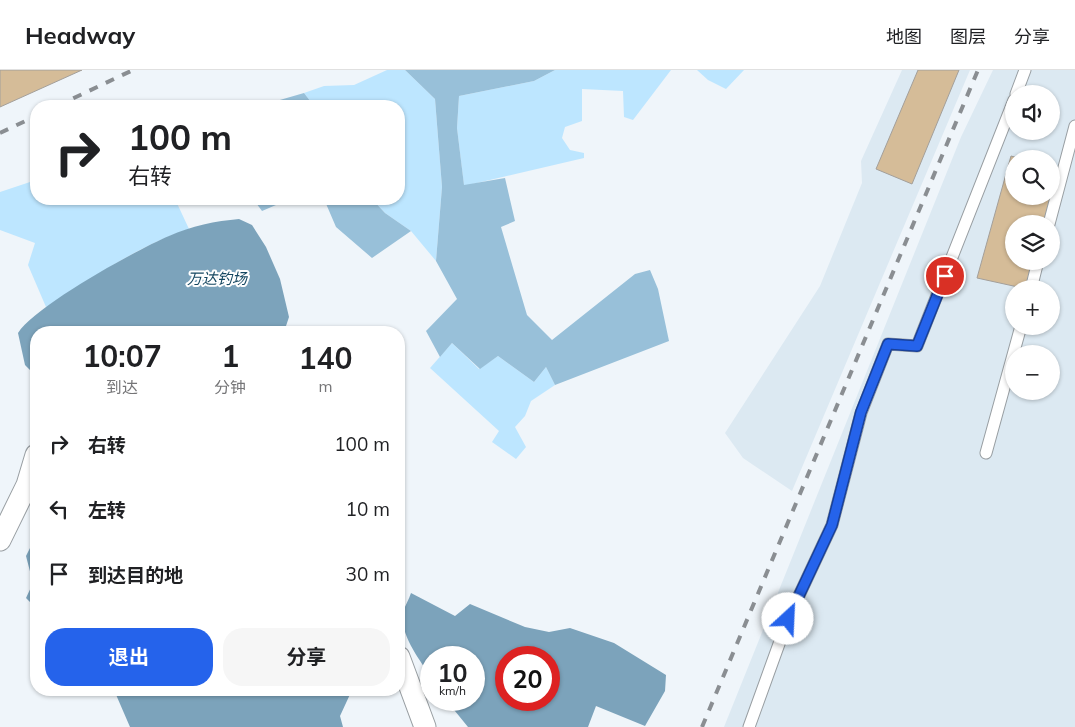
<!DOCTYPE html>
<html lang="zh">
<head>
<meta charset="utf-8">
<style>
	body { margin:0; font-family:Mulish,"Noto Sans SC",sans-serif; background:#f6f6f6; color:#202124; height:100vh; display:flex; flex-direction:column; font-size:19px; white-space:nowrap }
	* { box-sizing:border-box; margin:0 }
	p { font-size:16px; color:#757577 }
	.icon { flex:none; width:28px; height:28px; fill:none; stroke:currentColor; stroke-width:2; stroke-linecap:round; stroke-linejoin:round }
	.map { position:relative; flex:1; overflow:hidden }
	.drawer { position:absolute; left:30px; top:256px; width:375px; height:370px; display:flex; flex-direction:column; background:#fff; border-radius:20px; box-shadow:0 1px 4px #0004 }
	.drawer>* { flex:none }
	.guide { position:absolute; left:30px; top:30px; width:375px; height:105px; border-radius:20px; box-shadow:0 1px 4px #0004; background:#fff; color:#202124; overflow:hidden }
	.controls { position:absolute; left:1005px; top:15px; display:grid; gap:10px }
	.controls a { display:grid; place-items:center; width:55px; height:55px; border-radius:50%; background:#fff; box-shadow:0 1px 4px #0004; font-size:25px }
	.speed { position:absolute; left:420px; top:576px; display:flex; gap:10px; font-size:25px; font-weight:700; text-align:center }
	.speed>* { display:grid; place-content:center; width:65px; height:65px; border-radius:50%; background:#fff; box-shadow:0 1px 4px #0004; line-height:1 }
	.speed small { font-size:12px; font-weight:400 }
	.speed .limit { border:8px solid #d22; background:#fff; color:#111 }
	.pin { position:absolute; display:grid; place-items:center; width:42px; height:42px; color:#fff; margin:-21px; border:2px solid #fff; border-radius:50%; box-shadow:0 1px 5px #0007 }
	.me { position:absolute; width:55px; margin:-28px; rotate:25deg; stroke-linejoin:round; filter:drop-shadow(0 0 4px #0008) }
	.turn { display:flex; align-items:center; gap:18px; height:105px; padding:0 15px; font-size:22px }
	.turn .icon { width:65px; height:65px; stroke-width:2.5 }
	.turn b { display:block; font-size:35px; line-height:42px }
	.eta { display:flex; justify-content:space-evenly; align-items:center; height:85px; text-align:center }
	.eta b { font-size:30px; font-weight:700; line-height:35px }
	.cta { display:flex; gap:10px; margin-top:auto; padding:10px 15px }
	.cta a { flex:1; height:58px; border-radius:20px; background:#2563eb; color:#fff; font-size:20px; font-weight:700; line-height:58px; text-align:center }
	.cta a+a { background:#f6f6f6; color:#202124 }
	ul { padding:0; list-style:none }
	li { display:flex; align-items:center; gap:15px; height:65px; padding:0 15px }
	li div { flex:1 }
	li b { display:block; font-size:19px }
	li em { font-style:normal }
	header { display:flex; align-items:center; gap:30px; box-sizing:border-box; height:70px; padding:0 25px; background:#fff; border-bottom:1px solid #e0e0e0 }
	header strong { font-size:24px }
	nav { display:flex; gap:28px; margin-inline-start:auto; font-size:18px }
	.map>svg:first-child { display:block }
	.built { fill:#dce9f2; fill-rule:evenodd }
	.green { fill:#bde6ff }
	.forest { fill:#98c0d9 }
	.water { fill:#7ca3bb; fill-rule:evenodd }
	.building { fill:#d5bc98; stroke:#a39f9a }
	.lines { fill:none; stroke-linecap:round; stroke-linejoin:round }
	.service-casing { stroke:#989ea2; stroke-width:13 }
	.minor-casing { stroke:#989ea2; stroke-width:23 }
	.service { stroke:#fff; stroke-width:11 }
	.minor { stroke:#fff; stroke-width:21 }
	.rail { stroke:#8a8e92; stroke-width:4; stroke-dasharray:9 9; stroke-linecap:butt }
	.route-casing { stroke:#184099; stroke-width:12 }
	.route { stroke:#2563eb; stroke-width:9 }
	.labels { text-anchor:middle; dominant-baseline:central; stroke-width:4; stroke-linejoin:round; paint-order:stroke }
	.water-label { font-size:15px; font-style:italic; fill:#154761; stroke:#fff }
</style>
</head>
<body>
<header>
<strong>Headway</strong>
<nav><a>地图</a><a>图层</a><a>分享</a></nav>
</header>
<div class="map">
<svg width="1075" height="657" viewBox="0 0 1075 657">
	<rect width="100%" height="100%" fill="#eff5fa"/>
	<path class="built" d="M902,0H970L792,421L743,388L725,363L820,216L862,113L861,91Z
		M993,0H1075V657H724L961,67ZM1014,24H1051V61H1014ZM1014,89H1051V126H1014ZM1014,154H1051V191H1014ZM1014,219H1051V256H1014ZM1014,284H1051V321H1014Z"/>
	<path class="green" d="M387,0H405L435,29L442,117L436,191L411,161L385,143L372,129H399V36H314L304,23L324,16L354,15Z
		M555,0H671L633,50L624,47L623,21L582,19V51L565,57L562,68L570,80L584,83V88L464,116L457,58L459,26L534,11Z
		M697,0H744L726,19L708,10Z
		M36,110V129H175L189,159C137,176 91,209 46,237L28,195L35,173L0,160V122Z
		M452,273L479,299L498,286L534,312L546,297L555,315L531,331L525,346L515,357L526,377L516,389L492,372L499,361L430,298Z"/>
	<path class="forest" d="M405,0H555L534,11L459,26L457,58L464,115L505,108L515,151L501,157L527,245L552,270L635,204L650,200L658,219L669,271L555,315L546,297L534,312L498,286L480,299L452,273L440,287L426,261L457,229L436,191L442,117L435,29Z
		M304,23L314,36H259Z
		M253,129H290L262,141Z
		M324,129H372L385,143L411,161L372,188L336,157Z"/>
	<path class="water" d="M239,149L252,155L266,177L280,209L289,247L284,262H36V306L25,295L18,263C35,236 136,180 169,166C191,156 216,151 239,149Z
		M36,466V538L26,528L33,513L26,486Z
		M411,523L455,546L470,534L525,557L549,562L570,558L614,573L666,605L665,621L645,656L596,636L588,657H468L446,630H474V588H431V607C420,590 399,564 403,542C405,536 409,529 411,523ZM506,588H549V630H506Z
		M114,620H352L340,646L343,657H130Z"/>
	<path class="building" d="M0,0H82L0,37Z
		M918,0H959L912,114L876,99Z
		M1011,86L1022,89H1014V126H1051V96L1060,99L1044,154H1014V191H1034L1027,219L977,208Z"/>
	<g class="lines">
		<defs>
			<path id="service" d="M1016,24L1025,0
				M1049,154L1075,56
				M1031,219L1038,191
				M986,383L1021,256
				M749,657L788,549L832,455L861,343L888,274L917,276L1014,30"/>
			<path id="minor" d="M0,470L27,415L36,385
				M399,587L425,657"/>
		</defs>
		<use href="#service" class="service-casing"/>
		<use href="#minor" class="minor-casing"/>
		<use href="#service" class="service"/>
		<use href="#minor" class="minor"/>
		<path class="rail" d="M57,36L133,0
			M0,63L36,46
			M702,657L978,0"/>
	</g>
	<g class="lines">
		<defs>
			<path id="route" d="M788,549L832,455L861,342L888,274L917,276L945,206"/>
		</defs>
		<use href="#route" class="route-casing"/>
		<use href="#route" class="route"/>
	</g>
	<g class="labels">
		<g class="water-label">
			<text x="217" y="208">万达钓场</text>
		</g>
	</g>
</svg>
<div class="controls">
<a><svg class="icon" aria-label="sound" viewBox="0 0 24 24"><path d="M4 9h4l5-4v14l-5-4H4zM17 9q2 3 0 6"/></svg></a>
<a><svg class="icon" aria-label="search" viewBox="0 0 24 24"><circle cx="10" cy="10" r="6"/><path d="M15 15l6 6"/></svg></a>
<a><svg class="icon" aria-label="layers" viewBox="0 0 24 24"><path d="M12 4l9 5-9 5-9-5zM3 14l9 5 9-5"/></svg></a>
<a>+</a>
<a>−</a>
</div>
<div class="speed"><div>10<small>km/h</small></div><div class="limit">20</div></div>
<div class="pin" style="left:945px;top:206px;background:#d93025"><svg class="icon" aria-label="arrive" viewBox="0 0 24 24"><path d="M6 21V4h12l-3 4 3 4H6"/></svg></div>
<svg class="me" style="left:788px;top:549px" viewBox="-20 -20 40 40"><circle r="19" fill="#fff"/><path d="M0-13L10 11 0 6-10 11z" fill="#2563eb"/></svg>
<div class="guide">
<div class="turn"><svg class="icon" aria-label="right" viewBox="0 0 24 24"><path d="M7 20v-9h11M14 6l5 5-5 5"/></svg><div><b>100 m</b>右转</div></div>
</div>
<section class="drawer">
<div class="eta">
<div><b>10:07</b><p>到达</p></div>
<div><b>1</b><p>分钟</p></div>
<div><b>140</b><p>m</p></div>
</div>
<ul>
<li><svg class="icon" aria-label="right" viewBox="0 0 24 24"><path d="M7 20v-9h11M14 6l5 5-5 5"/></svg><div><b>右转</b></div><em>100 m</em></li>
<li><svg class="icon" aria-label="left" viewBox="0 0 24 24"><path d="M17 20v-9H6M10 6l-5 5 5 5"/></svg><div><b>左转</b></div><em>10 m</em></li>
<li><svg class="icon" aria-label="arrive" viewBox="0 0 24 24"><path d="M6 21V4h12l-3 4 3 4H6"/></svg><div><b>到达目的地</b></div><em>30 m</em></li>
</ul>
<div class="cta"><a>退出</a><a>分享</a></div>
</section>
</div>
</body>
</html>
